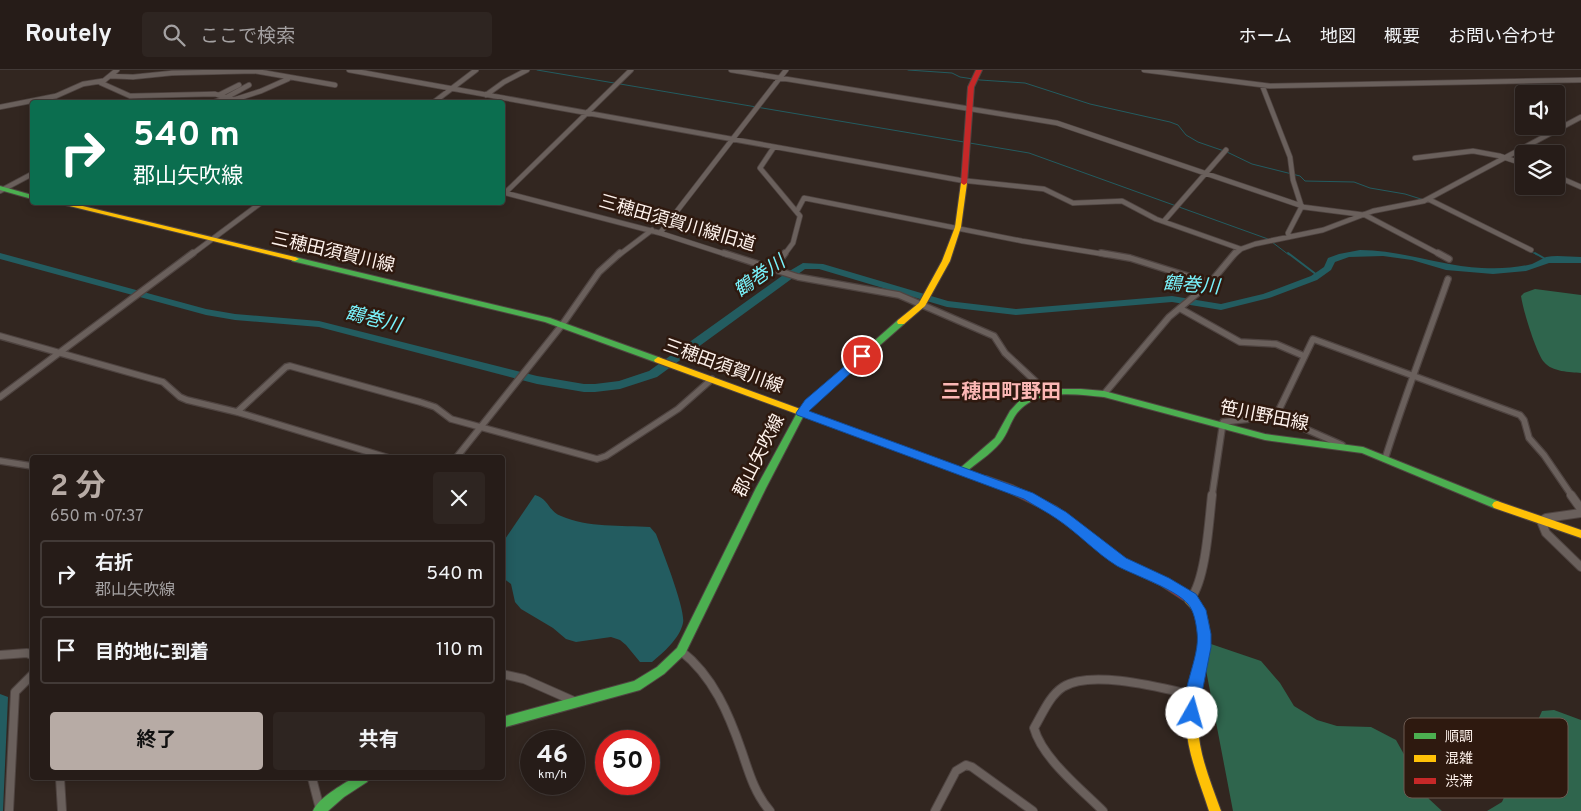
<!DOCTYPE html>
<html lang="ja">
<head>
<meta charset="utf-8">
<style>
	body { margin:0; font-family:Overpass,"Noto Sans JP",sans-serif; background:#2e2521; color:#f1f3f6; height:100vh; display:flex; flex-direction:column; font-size:19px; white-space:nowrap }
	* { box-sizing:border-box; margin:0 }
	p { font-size:16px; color:#a4a1a2 }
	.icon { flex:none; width:28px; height:28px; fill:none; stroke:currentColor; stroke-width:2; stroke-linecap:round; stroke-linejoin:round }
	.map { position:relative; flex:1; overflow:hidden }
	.side { position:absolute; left:30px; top:385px; width:475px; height:325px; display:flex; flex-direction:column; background:#261c18; border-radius:5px; box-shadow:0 2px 12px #0003,0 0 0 1px #423a37 }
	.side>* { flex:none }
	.guide { position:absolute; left:30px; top:30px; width:475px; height:105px; border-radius:5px; box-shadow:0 2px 12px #0003,0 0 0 1px #423a37; background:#0b6e4f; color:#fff; overflow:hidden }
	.fabs { position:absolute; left:1515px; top:15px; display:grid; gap:10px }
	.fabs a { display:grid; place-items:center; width:50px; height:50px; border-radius:5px; background:#261c18; box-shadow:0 2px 12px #0003,0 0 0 1px #423a37; font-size:25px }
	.speed { position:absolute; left:520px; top:660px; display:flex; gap:10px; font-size:25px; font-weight:700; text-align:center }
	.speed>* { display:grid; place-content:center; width:65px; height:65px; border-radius:50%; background:#261c18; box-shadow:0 2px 12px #0003,0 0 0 1px #423a37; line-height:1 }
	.speed small { font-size:12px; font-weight:400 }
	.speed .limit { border:8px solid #d22; background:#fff; color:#111 }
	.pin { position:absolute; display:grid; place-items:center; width:42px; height:42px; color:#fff; margin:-21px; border:2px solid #fff; border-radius:50%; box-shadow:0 1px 5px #0007 }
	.me { position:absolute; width:55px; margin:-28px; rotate:7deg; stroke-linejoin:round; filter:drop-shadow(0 0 4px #0008) }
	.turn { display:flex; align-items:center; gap:18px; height:105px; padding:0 20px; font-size:22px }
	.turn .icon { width:65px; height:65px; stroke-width:2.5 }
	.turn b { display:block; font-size:35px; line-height:42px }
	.round { display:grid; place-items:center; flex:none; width:52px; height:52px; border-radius:5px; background:#2e2521 }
	.headline { display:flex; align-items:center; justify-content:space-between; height:85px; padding:0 20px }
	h1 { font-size:30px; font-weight:700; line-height:38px; color:#b7aba5 }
	.action { display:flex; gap:10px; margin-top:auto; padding:10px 20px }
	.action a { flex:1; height:58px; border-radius:5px; background:#b7aba5; color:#111; font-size:20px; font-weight:700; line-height:58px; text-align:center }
	.action a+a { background:#2e2521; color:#f1f3f6 }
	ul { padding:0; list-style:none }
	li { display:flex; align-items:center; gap:15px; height:68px; margin:0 10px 8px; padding:0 10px; border:2px solid #423a37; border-radius:5px }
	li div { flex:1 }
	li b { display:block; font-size:19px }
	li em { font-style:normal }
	header { display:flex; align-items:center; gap:30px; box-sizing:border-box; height:70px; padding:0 25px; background:#261c18; border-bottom:1px solid #423a37 }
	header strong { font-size:24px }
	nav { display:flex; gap:28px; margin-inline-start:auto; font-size:18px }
	.search { width:350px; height:45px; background:#2e2521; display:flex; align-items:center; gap:12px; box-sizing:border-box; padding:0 18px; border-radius:5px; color:#a4a1a2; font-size:19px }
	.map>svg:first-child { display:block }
	.forest { fill:#2f654d }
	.water { fill:#235c60 }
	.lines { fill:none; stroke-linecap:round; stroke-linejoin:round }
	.stream-far1 { stroke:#235c60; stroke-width:1 }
	.stream { stroke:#235c60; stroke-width:2 }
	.river { fill:#235c60; fill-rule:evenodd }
	.street-far2-casing { stroke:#4f4441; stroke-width:6 }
	.street-far1-casing { stroke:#4f4441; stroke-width:8 }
	.street-casing { stroke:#4f4441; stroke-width:10 }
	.fast-casing { stroke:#4f4441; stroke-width:2 }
	.slow-casing { stroke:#4f4441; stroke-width:2 }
	.jam-casing { stroke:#4f4441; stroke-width:2 }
	.street-far2 { stroke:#6a605c; stroke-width:4.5 }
	.street-far1 { stroke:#6a605c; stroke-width:5.5 }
	.street { stroke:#6a605c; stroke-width:8 }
	.fast { fill:#4caf50; fill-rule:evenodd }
	.slow { fill:#ffc107; fill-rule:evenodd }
	.jam { fill:#c62828; fill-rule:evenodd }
	.route { fill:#1a73e8; stroke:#114b97 }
	.labels { text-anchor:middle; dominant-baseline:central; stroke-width:5; stroke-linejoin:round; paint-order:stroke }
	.street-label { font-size:18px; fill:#fef2ec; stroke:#2e190f }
	.water-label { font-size:19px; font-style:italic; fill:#79f3fc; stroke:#2e190f }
	.quarter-label { font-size:20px; font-weight:bold; fill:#fcb7b4; stroke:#2e190f }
	.key { fill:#2e190f; stroke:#6c5a51; stroke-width:1 }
	.key-label { font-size:14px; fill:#fef2ec }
</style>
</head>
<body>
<header>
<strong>Routely</strong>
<div class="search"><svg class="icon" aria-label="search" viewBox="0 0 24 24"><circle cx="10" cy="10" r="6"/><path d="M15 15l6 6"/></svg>ここで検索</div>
<nav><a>ホーム</a><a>地図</a><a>概要</a><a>お問い合わせ</a></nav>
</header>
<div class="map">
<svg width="1581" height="741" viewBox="0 0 1581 741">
	<rect width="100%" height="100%" fill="#322620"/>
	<path class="forest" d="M1535,219L1581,225V303C1570,302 1552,302 1544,292C1536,282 1523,240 1521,226L1524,223Z
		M1211,574L1261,591L1280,613L1294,636L1317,650L1337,656L1371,657L1396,670L1429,729L1442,741H1233L1206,600L1207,582Z
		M1554,640L1581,650V741H1487L1502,732L1542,641Z"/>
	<path class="water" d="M535,425C549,429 548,441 561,446C588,458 621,455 650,457L656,464C662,480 686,540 683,553C680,568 663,583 652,592H640L626,575L620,570L611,567L576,572L566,569L553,558L521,539L515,532L511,514L503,508V472Z
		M0,624L8,627L3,741H0Z"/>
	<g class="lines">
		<path class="stream-far1" d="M537,0L1029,83L1268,169L1289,185
			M908,0L952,3L960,7L980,10L1025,13L1090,34L1170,52L1178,55L1186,65L1198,72L1227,82L1252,94L1300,106L1305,111L1354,112L1370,118L1405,124L1424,130
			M1530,181L1537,185"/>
		<path class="stream" d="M1288,183L1317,205
			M1535,183L1547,190"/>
		<path class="river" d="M1360,180C1402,180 1440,196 1482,198C1499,199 1516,198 1532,194C1537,192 1541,189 1546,187C1557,185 1570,187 1581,187V193H1549L1526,201L1493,204L1446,200L1412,190L1383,186L1349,187L1335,192L1331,200L1317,210L1269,228L1221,240L1172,232L1016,245L947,237L819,199H805L657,307L620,319L595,322H584L537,314L319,257L235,250L206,245L0,189V183L206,239L235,244L319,251L537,306L584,314H595L619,311L649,301L786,203L803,193L823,194L948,231L1016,239L1172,226L1221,234L1263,224L1311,206L1324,197L1328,188L1339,184Z"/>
		<defs>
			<path id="street-far2" d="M117,0L101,13L130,26L215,24L241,32
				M349,0L959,110L1044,119L1073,133L1122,131L1156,149L1241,179
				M731,0L1057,53L1302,136L1288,163L1289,167
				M1144,0L1270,16L1581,10
				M110,6L133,7L172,3L255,1L335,15
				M1262,15L1290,87L1293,110L1301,135
				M219,25L239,15
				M486,25L504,12L527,0
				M227,27L249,15
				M233,30L261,21L288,9
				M214,32L228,28
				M434,32L476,0
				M0,37L56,26L83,14L102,11
				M774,77L760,98L800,146L793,173L784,185
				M1415,88L1473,81L1500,86L1524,94
				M1556,106L1581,117
				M0,121L32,104
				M502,122L660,163L728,185
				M505,123L631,0
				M1428,129L1531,180
				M1303,137L1365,145L1441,185
				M797,141L804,128L1022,171L1109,185
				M1164,151L1226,80
				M660,163L786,0
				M191,185L262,132
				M619,185L652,160
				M1234,185L1241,179L1255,174L1323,160L1373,141L1424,131L1581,47"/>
			<path id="street-far1" d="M724,183L798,207L899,225L994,266L1005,283L1048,323
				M1101,183L1130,188L1210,213
				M1438,183L1449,189
				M773,199L785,183
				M1181,239L1240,272L1276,274L1304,286
				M0,266L163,312L180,327L187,330L237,342L389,388
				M1104,324L1169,247L1210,213L1235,183
				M0,327L193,183
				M237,342L286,297L290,296L420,332L435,337L451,349L597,389L606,386L678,339L712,309
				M1276,346L1313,269L1520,345L1524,350L1529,368L1544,385L1572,426
				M456,388L562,255L599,202L620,183
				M1385,389C1404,328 1427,269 1448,209
				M0,391L32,396
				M1212,426L1223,352L1276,346L1342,375"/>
			<path id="street" d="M1571,425L1581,439
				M1581,443L1546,448L1541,451L1546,463L1581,497
				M1191,528C1206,508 1209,451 1212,425
				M681,581C713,606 729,644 742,682C749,703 755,724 770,741
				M0,585L27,583L32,585
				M502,604L524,609L576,632
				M60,708L62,741
				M312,708L320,739
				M9,741L15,622L32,605
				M935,741L956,701L966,695L972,697L1033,741
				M1103,741C1081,719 1042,688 1034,658C1042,645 1049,626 1063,617C1091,599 1162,618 1193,625"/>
			<path id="fast" d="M0,116L32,125V129L0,120Z
				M292,187H295L550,248L661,288L662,290L661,292H655L545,252L292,191Z
				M901,249L905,252L904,254L812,335L804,345L766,418L685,584L664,604L640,620L502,658V647L634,611L657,597L677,578L756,418L798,341L806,331L898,250Z
				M1056,319H1081L1104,321L1265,364L1363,377L1500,432L1502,435L1500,438H1494L1362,383L1265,370L1104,327C1076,324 1037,318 1017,343C1010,352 1008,364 1000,373C990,385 976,393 965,403H959L957,401L959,399L995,368L1010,341L1020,330L1030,325Z
				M353,708H369L367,712L344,727L328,741H313C318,728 342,715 353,708Z"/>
			<path id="slow" d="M964,111L967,113L961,157L950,191L925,236L904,254H898L897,252L898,250L919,233L942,191L955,157L961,113Z
				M53,132H66L295,187L299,189L295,191Z
				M658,287L989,408L991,410L989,412H983L655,292L654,290Z
				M1497,431L1581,460V468L1494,438L1492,435L1494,432Z
				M1187,523C1194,525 1200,532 1203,538C1218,567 1202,596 1198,625C1197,635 1197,646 1198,656C1199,685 1211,713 1221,741H1209C1200,713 1188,685 1186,655C1186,645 1186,634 1187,625C1191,600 1204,574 1197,549C1195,539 1186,535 1182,527L1183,524Z"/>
			<path id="jam" d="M976,0H982L974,17L967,113L964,115L961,113L968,17Z
				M986,406L1012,415L1057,437L1124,489L1168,509L1191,524L1192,527L1191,530L1187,531L1183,530L1160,515L1118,495L1051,443L1006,421L983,412L981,410L983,408Z"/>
		</defs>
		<use href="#street-far2" class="street-far2-casing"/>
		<use href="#street-far1" class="street-far1-casing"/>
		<use href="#street" class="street-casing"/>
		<use href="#fast" class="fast-casing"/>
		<use href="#slow" class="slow-casing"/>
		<use href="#jam" class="jam-casing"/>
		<use href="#street-far2" class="street-far2"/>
		<use href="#street-far1" class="street-far1"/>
		<use href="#street" class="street"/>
		<use href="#fast" class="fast"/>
		<use href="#slow" class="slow"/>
		<use href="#jam" class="jam"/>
	</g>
	<path class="route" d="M862,283L867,286L866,289L809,341L1033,423L1066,442L1126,488L1169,508L1196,524L1206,540L1211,564V577L1197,648L1192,650L1187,648C1177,625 1201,588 1197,562C1196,553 1194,541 1188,534C1175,519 1136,506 1117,496C1096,483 1078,463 1057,449C1047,442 1035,436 1024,429L797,345L796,343L805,330L859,284Z"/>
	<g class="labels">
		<g class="street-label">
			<text transform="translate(677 154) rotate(16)">三穂田須賀川線旧道</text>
			<text transform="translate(333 183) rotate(13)">三穂田須賀川線</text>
			<text transform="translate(723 297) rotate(20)">三穂田須賀川線</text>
			<text transform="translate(1264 347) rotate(11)">笹川野田線</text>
			<text transform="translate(760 386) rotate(-63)">郡山矢吹線</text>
		</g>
		<g class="water-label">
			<text transform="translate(760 207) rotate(-35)">鶴巻川</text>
			<text transform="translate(1191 216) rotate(4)">鶴巻川</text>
			<text transform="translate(373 250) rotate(14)">鶴巻川</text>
		</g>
		<g class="quarter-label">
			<text x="1001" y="323">三穂田町野田</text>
		</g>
	</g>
	<rect x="1404" y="648" width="164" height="80" rx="8" class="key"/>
	<rect x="1414" y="663" width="22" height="6" fill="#4caf50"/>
	<rect x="1414" y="685" width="22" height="7" fill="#ffc107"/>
	<rect x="1414" y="708" width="22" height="6" fill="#c62828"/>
	<g class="key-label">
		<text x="1445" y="671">順調</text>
		<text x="1445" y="693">混雑</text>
		<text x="1445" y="716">渋滞</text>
	</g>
</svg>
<div class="fabs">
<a><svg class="icon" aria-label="sound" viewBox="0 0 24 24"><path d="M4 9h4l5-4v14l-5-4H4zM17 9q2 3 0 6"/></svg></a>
<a><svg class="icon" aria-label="layers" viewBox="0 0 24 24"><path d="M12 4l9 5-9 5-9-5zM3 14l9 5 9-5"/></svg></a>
</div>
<div class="speed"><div>46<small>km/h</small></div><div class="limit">50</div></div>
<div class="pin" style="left:862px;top:286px;background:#d93025"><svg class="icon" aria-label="arrive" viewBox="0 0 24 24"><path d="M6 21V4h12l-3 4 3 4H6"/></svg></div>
<svg class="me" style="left:1192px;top:643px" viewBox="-20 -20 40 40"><circle r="19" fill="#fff"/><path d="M0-13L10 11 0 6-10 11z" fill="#1a73e8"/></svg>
<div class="guide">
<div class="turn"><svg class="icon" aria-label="right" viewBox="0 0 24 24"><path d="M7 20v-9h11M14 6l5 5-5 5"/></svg><div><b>540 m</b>郡山矢吹線</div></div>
</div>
<section class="side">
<div class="headline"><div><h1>2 分</h1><p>650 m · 07:37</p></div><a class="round"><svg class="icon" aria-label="close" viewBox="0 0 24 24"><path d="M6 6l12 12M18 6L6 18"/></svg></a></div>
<ul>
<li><svg class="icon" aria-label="right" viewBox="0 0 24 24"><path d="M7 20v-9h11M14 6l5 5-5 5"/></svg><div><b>右折</b><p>郡山矢吹線</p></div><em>540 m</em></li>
<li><svg class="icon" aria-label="arrive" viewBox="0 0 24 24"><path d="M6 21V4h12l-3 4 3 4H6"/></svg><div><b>目的地に到着</b></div><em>110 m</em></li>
</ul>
<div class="action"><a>終了</a><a>共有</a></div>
</section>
</div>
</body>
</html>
